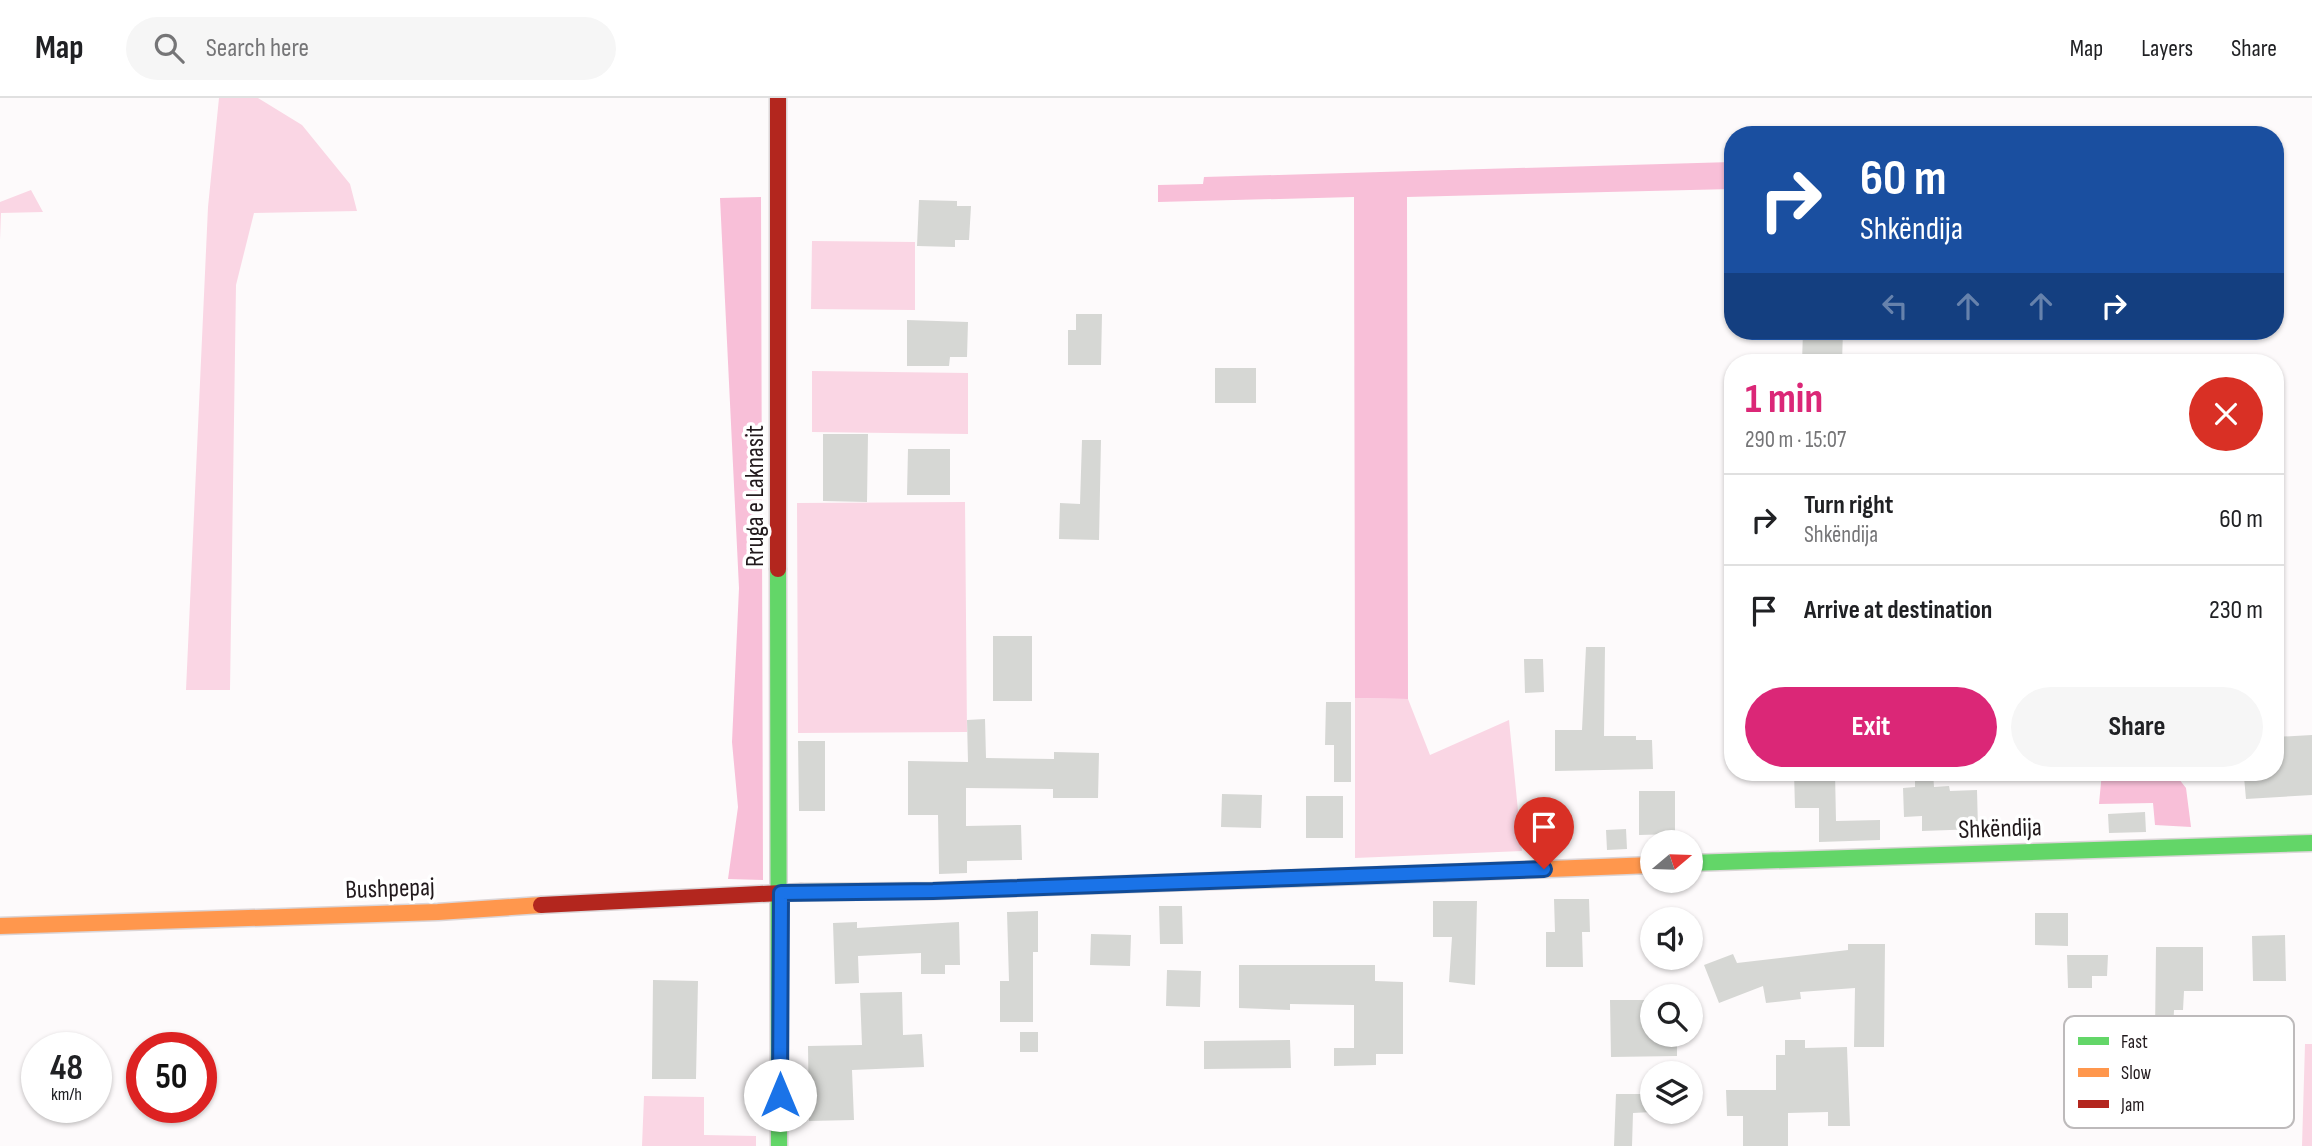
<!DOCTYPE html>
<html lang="en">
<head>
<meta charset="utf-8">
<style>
	body { margin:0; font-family:"Sofia Sans Condensed",sans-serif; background:#f6f6f6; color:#202124; height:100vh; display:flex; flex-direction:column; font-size:26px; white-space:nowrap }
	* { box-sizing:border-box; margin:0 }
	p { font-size:23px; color:#757577 }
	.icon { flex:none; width:38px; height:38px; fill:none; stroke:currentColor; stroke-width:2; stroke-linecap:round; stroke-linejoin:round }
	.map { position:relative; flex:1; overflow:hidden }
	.panel { position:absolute; left:1724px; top:256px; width:560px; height:427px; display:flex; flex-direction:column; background:#fff; border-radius:28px; box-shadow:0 2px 5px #0004 }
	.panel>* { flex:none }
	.hud { position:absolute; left:1724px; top:28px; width:560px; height:214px; border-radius:28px; box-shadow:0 2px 5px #0004; background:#1a4fa0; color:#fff; overflow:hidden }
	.needle { width:46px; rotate:71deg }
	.controls { position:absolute; left:1640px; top:732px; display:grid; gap:14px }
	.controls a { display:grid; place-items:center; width:63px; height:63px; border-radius:50%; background:#fff; box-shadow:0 2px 5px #0004; font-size:35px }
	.speed { position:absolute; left:21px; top:934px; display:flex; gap:14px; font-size:35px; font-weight:700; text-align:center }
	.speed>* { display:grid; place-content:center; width:91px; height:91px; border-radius:50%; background:#fff; box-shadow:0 2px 5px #0004; line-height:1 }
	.speed small { font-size:18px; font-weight:400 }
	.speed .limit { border:10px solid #d22; background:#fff; color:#111 }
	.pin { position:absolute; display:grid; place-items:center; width:60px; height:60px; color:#fff; margin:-72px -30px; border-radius:50% 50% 50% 0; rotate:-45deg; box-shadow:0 0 7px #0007 }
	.pin .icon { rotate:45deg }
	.me { position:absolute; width:77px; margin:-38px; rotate:0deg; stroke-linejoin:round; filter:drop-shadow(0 0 5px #0008) }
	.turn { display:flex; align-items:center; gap:24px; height:147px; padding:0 21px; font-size:32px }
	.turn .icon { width:91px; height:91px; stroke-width:2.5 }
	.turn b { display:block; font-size:49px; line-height:60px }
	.lanes { display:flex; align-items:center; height:66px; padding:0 21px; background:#0003; justify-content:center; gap:35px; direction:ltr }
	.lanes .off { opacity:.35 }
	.round { display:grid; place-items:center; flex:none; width:74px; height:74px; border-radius:37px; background:#f6f6f6 }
	.overview { display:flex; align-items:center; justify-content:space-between; height:119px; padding:0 21px }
	h1 { font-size:42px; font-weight:700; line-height:52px; color:#db2777 }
	.action { display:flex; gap:14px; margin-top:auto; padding:14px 21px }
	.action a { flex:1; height:80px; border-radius:42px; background:#db2777; color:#fff; font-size:28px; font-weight:700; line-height:80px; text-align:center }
	.action a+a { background:#f6f6f6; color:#202124 }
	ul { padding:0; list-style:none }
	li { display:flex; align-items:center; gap:21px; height:91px; padding:0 21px; border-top:2px solid #e0e0e0 }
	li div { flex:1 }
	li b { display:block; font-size:26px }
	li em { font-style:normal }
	header { display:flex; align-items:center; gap:42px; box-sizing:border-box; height:98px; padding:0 35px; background:#fff; border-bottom:2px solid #e0e0e0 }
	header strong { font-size:33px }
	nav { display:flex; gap:38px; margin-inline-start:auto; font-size:24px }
	.search { width:490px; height:63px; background:#f6f6f6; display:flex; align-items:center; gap:18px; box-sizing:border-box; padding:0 24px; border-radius:38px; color:#757577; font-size:26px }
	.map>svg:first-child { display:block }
	.green { fill:#fad6e4 }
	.forest { fill:#f8bfd8 }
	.building { fill:#d6d7d4 }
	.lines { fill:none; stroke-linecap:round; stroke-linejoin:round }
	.fast-casing { stroke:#dbd5d7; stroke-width:19 }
	.slow-casing { stroke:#dbd5d7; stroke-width:19 }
	.jam-casing { stroke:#dbd5d7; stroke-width:19 }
	.fast { stroke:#63d668; stroke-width:16 }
	.slow { stroke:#ff974d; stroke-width:16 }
	.jam { stroke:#b3261e; stroke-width:16 }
	.route-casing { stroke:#114b97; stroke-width:18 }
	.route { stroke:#1a73e8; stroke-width:12 }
	.labels { text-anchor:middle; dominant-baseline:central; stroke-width:7; stroke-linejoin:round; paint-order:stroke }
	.street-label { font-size:26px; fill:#221a1d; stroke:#fff }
	.key { fill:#fff; stroke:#bdbabb; stroke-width:2 }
	.key-label { font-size:19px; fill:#221a1d }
</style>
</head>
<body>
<header>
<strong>Map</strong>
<div class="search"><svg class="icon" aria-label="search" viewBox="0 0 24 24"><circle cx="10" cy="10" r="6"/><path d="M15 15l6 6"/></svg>Search here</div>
<nav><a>Map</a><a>Layers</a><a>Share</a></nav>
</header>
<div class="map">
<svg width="2312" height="1048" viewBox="0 0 2312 1048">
	<rect width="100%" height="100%" fill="#fdfafb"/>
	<path class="green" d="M219,0H258L302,27L350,86L357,113L254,115L236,187L230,592H186L208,109Z
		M31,92L43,114L1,115L0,142V104Z
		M812,143L915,144V212L811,211Z
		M812,273L968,275V336L812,334Z
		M965,404L967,634L798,635L797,405Z
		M1355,600L1408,601L1430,657L1509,622L1522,753L1355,760Z
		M2305,946H2312V1048H2302Z
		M644,998L704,999V1037L756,1038V1048H642Z"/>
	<path class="forest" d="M1732,64V91L1407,99L1408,601L1355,600L1354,99L1158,104V87L1203,86L1204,79Z
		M761,99L763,782L728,781L738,709L732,644L739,490L720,100Z
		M2102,674L2175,676L2186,690L2191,729L2155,727L2153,705L2099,706Z"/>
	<path class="building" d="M919,102L957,103V108H971L969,142H955V149L917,148Z
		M1076,216H1102L1101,267H1068V232H1076Z
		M907,222L968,224L967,259H950L949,268H907Z
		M1803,233H1843L1842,264H1802Z
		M1215,270H1256V305H1215Z
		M823,336H868L867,404L823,403Z
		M1082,342H1101L1099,442L1059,441L1060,405L1080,406Z
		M908,351H950V397H907Z
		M993,538H1032V603H993Z
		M1586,549H1605L1604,638H1636V642H1652L1653,671L1555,673V632H1582Z
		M1524,561H1543L1544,594L1525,595Z
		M1326,604H1351V684H1334V647H1325Z
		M985,621L986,660L1054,661V654L1099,655L1098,700H1053V691L966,690V728L1021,727L1022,762L967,763V775L939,776L938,717H908V663L968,664L967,622Z
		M2312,637V697L2246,701L2244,679H2250V674H2275V639Z
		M798,643H825V713H799Z
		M1794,674H1835L1836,723L1880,722V742L1819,744V710H1795Z
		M1915,674H1933L1934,689L1949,688L1950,693L1977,692L1978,731L1922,733V718L1904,719L1903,690L1915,689Z
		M1639,693H1675V736L1639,737Z
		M1222,696L1262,697L1261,730L1221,729Z
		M1306,698H1343V740H1306Z
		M2145,714L2146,734L2109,735L2108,716Z
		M1626,731L1627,751L1607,752L1606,732Z
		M1554,801H1589L1590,834H1582L1583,869H1546V834H1555Z
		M1433,803H1477L1475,887L1449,884L1452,839H1433Z
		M1159,808H1182L1183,846H1160Z
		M1038,813V854H1033V924H1000V883H1009L1007,814Z
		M2035,815H2068V848L2035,847Z
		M857,824V830L959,824L960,867H945V876H921V855L858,858L859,885L835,886L833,825Z
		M1091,836L1131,837L1130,868L1090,867Z
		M2285,837L2286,883H2253L2252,838Z
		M1848,846H1885L1884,949H1854L1855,890L1800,894L1801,901L1766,905L1763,888L1719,905L1704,867L1733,856L1737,865L1848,852Z
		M2156,849H2203V893H2184L2183,912H2174L2173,935H2155Z
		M2067,857H2108L2107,878H2092V890H2068Z
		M1239,867H1375V883L1403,884V956H1376V967L1334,968V950H1354V907L1290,906V912L1239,910Z
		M1167,872L1201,873L1200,909L1166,908Z
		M653,882L698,883L696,981H652Z
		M902,894L903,937L922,936L924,969L852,972L854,1022L809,1023L808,948L862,947L860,895Z
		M1610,902H1652V936H1677V958L1611,959Z
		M1020,934H1038V954H1020Z
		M1290,942L1291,970L1204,971V943Z
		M1785,942H1805V950L1847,949L1850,1028H1828V1014L1788,1015V1048H1743V1018H1727L1726,992H1776V957H1785Z
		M1616,996H1652V1014L1633,1015L1632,1048H1614Z"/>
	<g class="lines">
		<defs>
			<path id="fast" d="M778,471L779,1048
				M1690,765L2312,745
				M801,794L933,793L1444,775"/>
			<path id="slow" d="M1444,775L1652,767
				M0,828L438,814L541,807"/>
			<path id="jam" d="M778,0V471
				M541,807L801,794"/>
		</defs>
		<use href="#fast" class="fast-casing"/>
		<use href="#slow" class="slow-casing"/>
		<use href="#jam" class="jam-casing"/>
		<use href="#fast" class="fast"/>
		<use href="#slow" class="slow"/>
		<use href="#jam" class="jam"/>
	</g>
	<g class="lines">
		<defs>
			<path id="route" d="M780,997L781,795L933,793L1544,771"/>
		</defs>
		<use href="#route" class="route-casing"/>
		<use href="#route" class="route"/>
	</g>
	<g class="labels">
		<g class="street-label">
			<text transform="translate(755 398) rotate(-90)">Rruga e Laknasit</text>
			<text transform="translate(2000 731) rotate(-2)">Shkëndija</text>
			<text transform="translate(390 791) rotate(-2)">Bushpepaj</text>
		</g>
	</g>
	<rect x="2064" y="918" width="230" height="112" rx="10" class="key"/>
	<rect x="2078" y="939" width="31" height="8" fill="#63d668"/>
	<rect x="2078" y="970" width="31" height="9" fill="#ff974d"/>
	<rect x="2078" y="1002" width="31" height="8" fill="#b3261e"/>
	<g class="key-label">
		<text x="2121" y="950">Fast</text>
		<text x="2121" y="981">Slow</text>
		<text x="2121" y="1013">Jam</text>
	</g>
</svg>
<div class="controls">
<a><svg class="needle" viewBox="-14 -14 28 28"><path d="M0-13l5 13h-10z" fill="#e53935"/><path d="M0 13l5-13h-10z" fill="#757577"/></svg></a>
<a><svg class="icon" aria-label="sound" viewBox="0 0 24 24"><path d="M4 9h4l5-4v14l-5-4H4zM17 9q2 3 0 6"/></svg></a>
<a><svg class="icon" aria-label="search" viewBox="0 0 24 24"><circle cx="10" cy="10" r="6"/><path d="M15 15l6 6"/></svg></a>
<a><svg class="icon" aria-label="layers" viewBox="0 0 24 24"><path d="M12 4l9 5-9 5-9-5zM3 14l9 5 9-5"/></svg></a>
</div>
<div class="speed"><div>48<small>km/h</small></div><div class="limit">50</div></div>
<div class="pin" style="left:1544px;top:771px;background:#d93025"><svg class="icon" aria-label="arrive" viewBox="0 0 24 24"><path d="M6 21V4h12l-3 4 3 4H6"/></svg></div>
<svg class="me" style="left:780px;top:997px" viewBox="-20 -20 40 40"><circle r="19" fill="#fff"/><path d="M0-13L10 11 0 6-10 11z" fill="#1a73e8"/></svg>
<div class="hud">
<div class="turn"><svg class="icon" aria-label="right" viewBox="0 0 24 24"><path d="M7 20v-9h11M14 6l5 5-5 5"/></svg><div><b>60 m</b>Shkëndija</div></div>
<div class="lanes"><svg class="icon off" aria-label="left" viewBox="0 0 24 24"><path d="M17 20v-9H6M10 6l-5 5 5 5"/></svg><svg class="icon off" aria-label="ahead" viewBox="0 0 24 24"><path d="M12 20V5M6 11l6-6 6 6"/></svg><svg class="icon off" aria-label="ahead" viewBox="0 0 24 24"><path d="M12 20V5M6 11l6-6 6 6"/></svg><svg class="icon" aria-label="right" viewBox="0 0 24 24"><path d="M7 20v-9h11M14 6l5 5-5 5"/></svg></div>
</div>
<section class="panel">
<div class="overview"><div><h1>1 min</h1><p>290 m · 15:07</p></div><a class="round" style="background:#d93025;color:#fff"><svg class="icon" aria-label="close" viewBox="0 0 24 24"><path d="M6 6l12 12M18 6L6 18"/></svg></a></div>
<ul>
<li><svg class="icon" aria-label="right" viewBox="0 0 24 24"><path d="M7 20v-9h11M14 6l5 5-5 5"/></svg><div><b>Turn right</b><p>Shkëndija</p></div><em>60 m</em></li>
<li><svg class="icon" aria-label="arrive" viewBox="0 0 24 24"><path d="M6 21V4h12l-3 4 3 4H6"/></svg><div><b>Arrive at destination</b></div><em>230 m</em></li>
</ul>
<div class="action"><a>Exit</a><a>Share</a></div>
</section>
</div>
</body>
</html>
